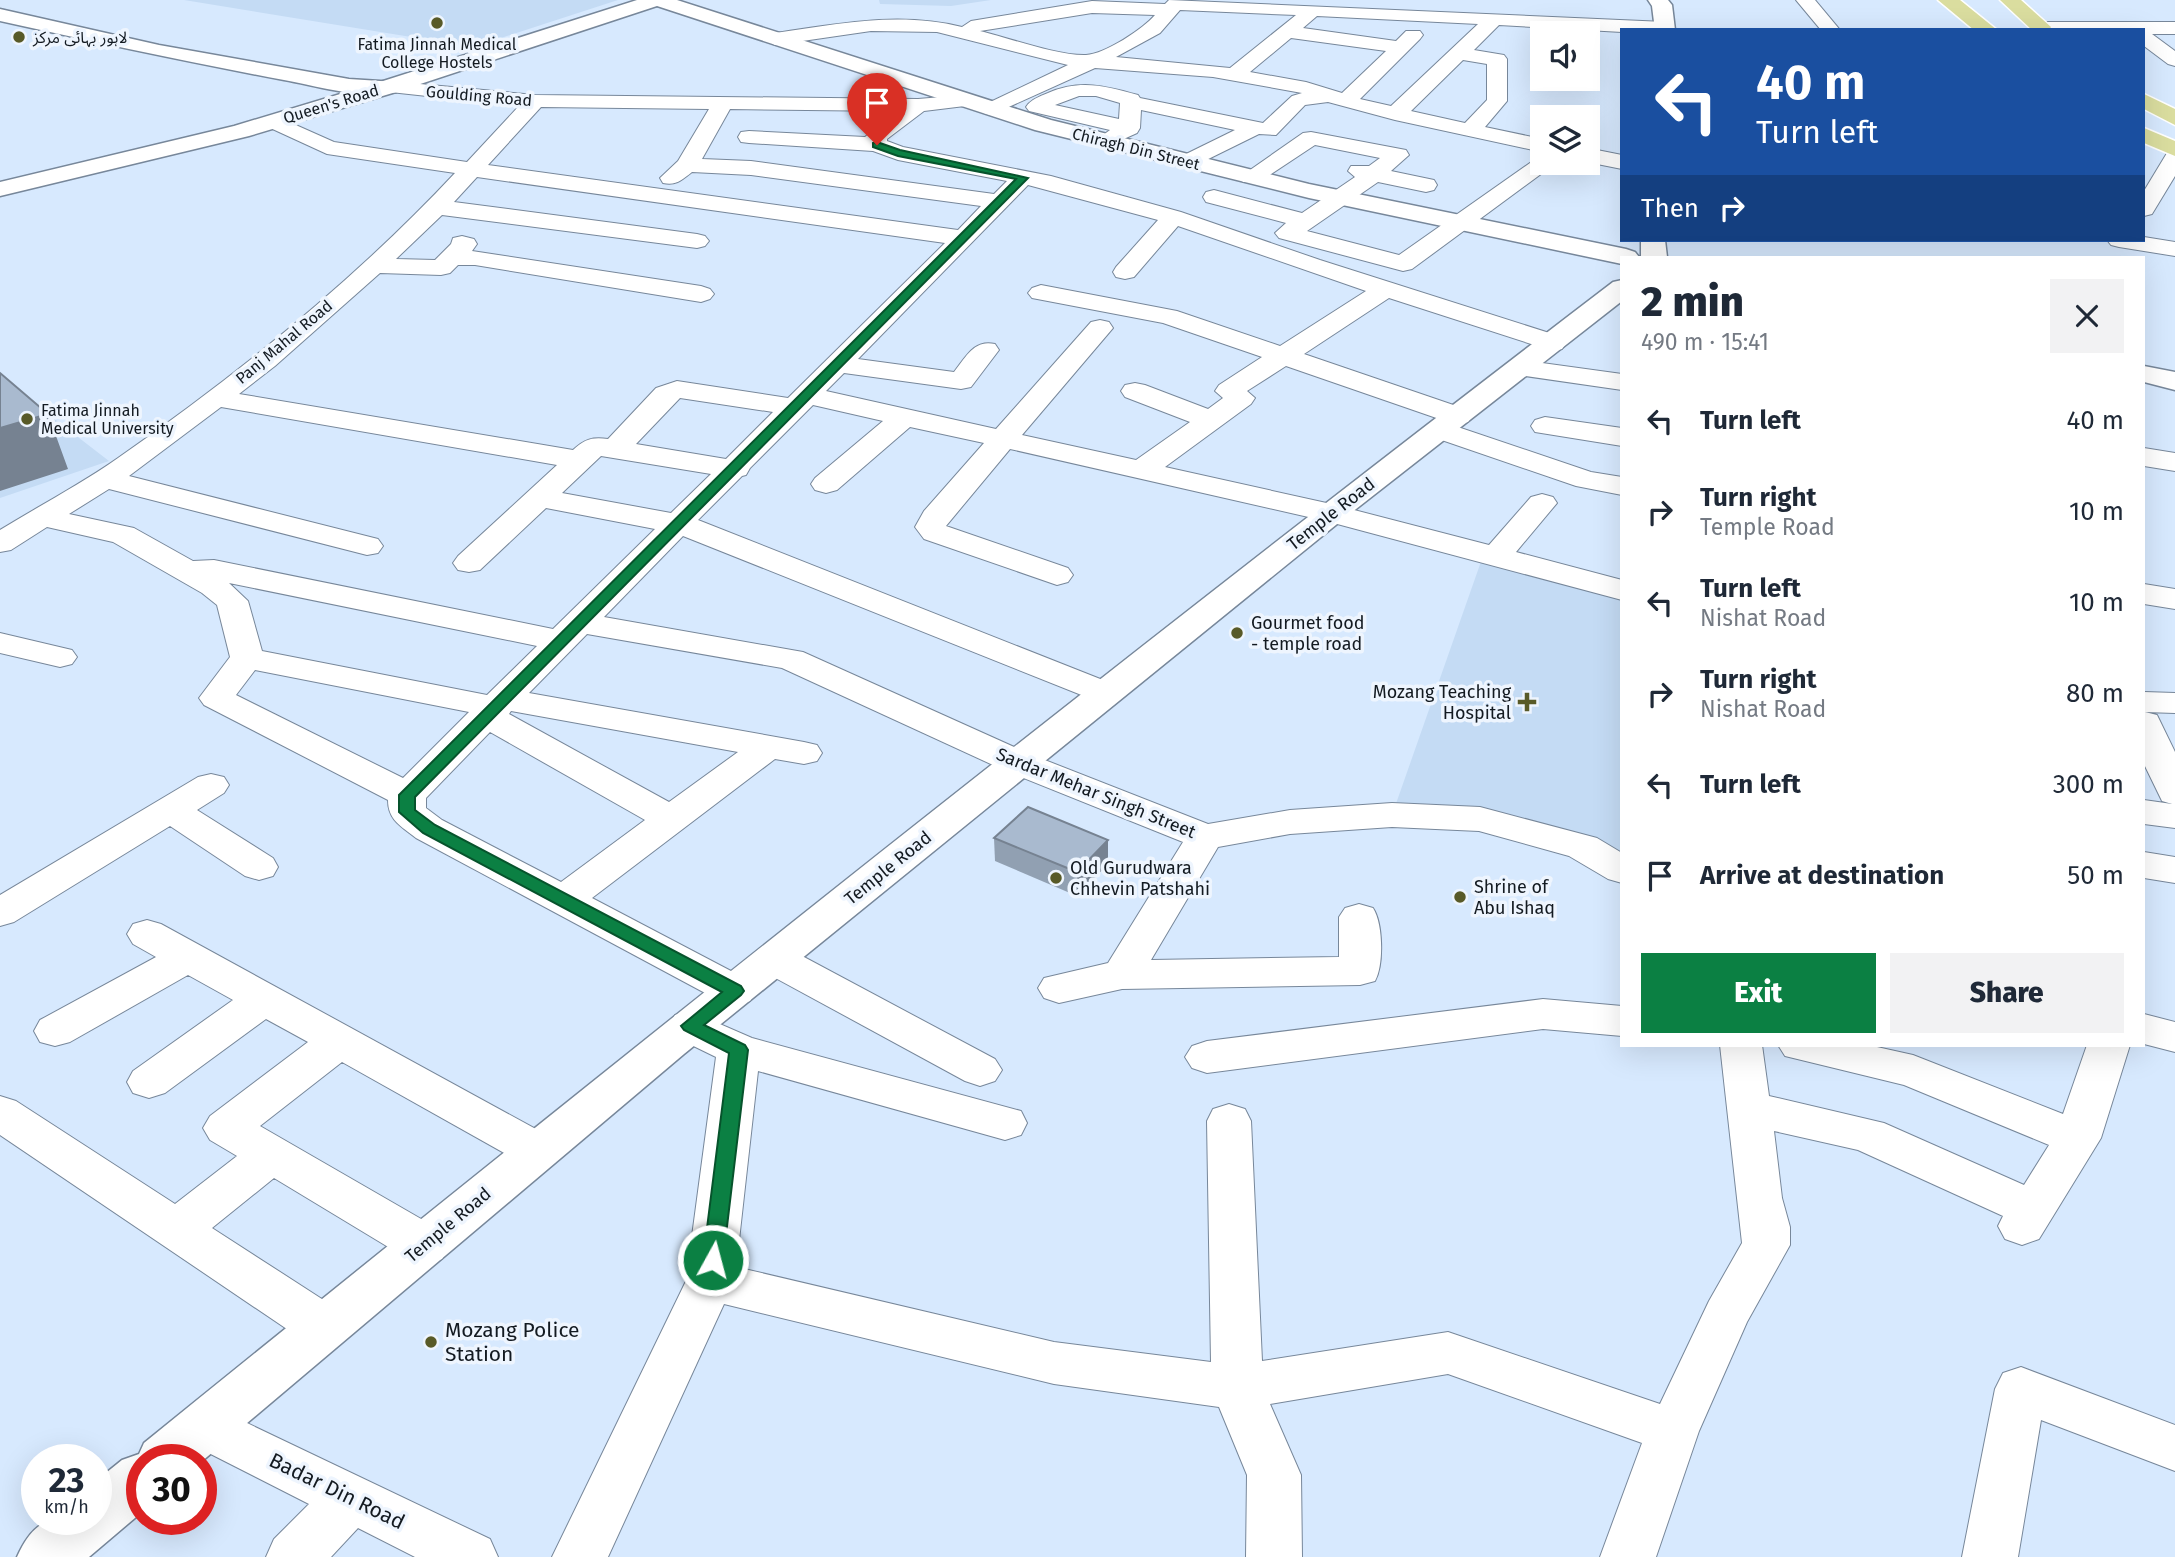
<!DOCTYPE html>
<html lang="en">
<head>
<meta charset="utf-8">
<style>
	body { margin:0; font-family:"Fira Sans","Noto Sans Arabic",sans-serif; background:#f2f2f3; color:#1f2937; height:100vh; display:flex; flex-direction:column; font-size:26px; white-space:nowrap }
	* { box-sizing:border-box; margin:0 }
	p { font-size:23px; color:#747a83 }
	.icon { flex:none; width:38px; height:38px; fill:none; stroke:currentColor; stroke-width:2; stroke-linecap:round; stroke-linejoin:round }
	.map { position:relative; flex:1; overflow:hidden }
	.sheet { position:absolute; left:1620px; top:256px; width:525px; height:791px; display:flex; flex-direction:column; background:#fff; border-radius:0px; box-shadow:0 7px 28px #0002 }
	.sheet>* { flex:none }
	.banner { position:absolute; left:1620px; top:28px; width:525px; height:214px; border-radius:0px; box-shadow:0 7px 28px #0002; background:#1a4fa0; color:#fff; overflow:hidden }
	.controls { position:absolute; left:1530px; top:21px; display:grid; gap:14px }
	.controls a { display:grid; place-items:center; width:70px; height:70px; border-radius:0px; background:#fff; box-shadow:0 7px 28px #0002; font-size:35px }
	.speed { position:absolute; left:21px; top:1444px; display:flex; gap:14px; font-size:35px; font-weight:700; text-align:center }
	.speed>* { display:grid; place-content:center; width:91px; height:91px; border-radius:50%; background:#fff; box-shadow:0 7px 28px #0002; line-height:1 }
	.speed small { font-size:18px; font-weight:400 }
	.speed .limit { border:10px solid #d22; background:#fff; color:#111 }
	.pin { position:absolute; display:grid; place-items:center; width:60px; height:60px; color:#fff; margin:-72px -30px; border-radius:50% 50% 50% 0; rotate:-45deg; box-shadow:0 0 7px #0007 }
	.pin .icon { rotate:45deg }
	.me { position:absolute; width:77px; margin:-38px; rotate:7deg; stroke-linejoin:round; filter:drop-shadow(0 0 5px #0008) }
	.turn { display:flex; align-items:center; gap:24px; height:147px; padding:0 21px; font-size:32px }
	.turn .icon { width:91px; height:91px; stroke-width:2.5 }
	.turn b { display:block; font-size:49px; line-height:60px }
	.then { display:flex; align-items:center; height:66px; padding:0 21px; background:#0003; gap:14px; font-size:26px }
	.round { display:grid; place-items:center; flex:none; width:74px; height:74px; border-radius:0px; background:#f2f2f3 }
	.summary { display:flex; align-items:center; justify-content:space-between; height:119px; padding:0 21px }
	h1 { font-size:42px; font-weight:800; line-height:52px }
	.cta { display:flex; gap:14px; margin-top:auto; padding:14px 21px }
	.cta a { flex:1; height:80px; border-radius:0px; background:#0b8043; color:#fff; font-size:28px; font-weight:800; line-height:80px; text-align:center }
	.cta a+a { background:#f2f2f3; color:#1f2937 }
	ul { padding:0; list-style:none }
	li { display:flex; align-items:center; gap:21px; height:91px; padding:0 21px }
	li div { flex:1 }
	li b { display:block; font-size:26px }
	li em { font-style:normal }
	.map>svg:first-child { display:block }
	.built { fill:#c4dbf4 }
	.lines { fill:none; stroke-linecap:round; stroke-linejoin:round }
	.minor-casing { stroke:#77879a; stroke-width:2 }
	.tertiary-casing { stroke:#77879a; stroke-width:3 }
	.secondary-casing { stroke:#77879a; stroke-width:3 }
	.primary-casing { stroke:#fff; stroke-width:3 }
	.minor { fill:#fff; fill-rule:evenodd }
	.tertiary { fill:#fff; fill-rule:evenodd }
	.secondary { fill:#fff; fill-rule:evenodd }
	.primary { fill:#dadd9f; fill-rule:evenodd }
	.wall { fill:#91a0b2 }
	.shaded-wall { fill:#768291 }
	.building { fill:#a9bacf; stroke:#768291; stroke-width:2 }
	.route { fill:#0b8043; stroke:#07532c; stroke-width:2 }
	.poi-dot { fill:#585a28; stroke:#eef5fe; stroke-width:2.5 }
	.labels { text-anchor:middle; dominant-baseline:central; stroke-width:7; stroke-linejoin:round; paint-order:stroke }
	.far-poi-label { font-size:16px; fill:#131a21; stroke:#eef5fe; text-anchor:start }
	.far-street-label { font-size:16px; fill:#131a21; stroke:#eef5fe }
	.street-label { font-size:18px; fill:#131a21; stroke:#eef5fe }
	.poi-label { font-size:18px; fill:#131a21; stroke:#eef5fe; text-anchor:start }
	.near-poi-label { font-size:21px; fill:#131a21; stroke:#eef5fe; text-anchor:start }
	.near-street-label { font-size:21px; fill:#131a21; stroke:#eef5fe }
</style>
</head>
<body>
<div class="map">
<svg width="2175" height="1557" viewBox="0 0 2175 1557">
	<rect width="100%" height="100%" fill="#d7e9fe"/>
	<path class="built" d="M184,0H618L473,47Z
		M879,0H991L951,6L880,4Z
		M0,377L109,461L0,498Z
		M1484,553L1622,590V870L1583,847L1392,815Z"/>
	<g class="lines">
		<defs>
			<path id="minor" d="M1169,0L1665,22L1674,28L1622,32L1499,25L1474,50L1504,55L1507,59V101L1485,127L1542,139V152L1395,120L1328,102L1305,105L1276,135L1259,134L1188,169L1180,167L1177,162L1180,157L1235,130L1141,110L1140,128L1137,133L1106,147L1098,146L1095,141L1110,130L1029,111L1026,107C1030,100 1040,96 1048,93C1080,79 1106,86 1138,95L1140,98L1263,123L1292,96L1302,93L1213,77L1095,68L991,115L984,113L981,109L984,105L1068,65L937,32L871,31L775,45L765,39L775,33C837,24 900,11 962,27L971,21L1092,1L1165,4ZM1180,10L1296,15L1230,68L1116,57L1160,33ZM1092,13L1155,15C1143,29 1105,54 1086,55C1058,56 1009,38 980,31ZM1317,16L1478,24L1391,106L1360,99L1420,39L1423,35L1420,31H1406L1396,41L1303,28ZM1291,38L1386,51L1342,93L1306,82L1250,72ZM1463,60L1487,64V100L1465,123L1411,111ZM1079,96H1096L1120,103L1119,119L1055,105Z
				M1796,0H1815L1840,30H1821Z
				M2044,22H2175V34H2152L2175,51V66L2168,64L2144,46V30H2036L2037,24Z
				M388,81L535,95L918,99L966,95L973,97L976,101L973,105L924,111L887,139V141L903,147L1051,176L1181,212L1320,260L1562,337L1566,343L1562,349L1553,351L1389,298L1304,354L1468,410L1472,416L1468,422L1458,424L1448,422L1286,366L1247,391L1255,398L1251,404L1165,467L1331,504L1489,545L1531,497L1542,494L1553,497L1557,503L1516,552L1622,580V600L1326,521L1010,449L946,526L1068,568L1073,575L1068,582L1057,585L924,539L915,527L924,511L984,443L910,427L837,490L826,493L815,490L811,484L815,478L883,421L813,405L750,468L746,475L742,476L698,520L1118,686L1123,693L1118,700L1106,703L1094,700L683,536L604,617L803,652L1032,755L1208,824L1290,810L1392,803L1480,807L1597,838L1622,853V883L1608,879L1569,856L1479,831L1392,827L1290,834L1218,847L1151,960L1339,957V917L1345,908L1359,904L1373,908C1383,923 1384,965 1375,981L1360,985L1122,989L1059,1003L1044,998L1038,988L1044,978L1108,963L1183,842L1006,771L782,668L587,634L529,693L804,742L817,745L822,753L817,761L804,764L775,759L592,898L750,981L756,991L750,1001L735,1006L720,1001L416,838C401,826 388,820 388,800L204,705L199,698L230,657L217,605L202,593L113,542L47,527L11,550L0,552V530C39,506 81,484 118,458C237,375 356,279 455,173L327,154L266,126L262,122L266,118H280L334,142L467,162L519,106L381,91L378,87L381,83ZM541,107L709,109L678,161L660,178L663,183C676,186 682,180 692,172L751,175L981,206L958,230L488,165ZM730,109L897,111L865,137L749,131L741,132L738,137L741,142L749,143L873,151L898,160L1007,181L994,194L751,161L702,159ZM477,177L945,243L788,398L677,381L656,388L608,439C592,437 585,439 573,450L239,394L275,366L380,273L441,275L450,273L458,265H475L701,302L710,299L714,294L710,289L701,286L472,251L477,244L474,239L462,236L453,238L451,244L435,260L396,259L442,215L697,248L705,246L709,241L705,236L697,234L454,202ZM1028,185L1158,220L1116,267L1113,272L1116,277L1125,279L1134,277L1178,226L1366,291L1280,346L1177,311L1041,285L1032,288L1028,293L1032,298L1163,323L1262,357L1219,385L1215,391L1223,398L1208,409L1145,385L1135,383L1125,385L1121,391L1125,397L1190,422L1136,460L1022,435L1113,328L1109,322L1100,320L1091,322L996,429L826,391L844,373L961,389L971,387L999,350L995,344C974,339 966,357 954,372L858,359ZM680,398L773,412L726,459L636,444ZM221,407L557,465L458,556L453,563L458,570L469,572L480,570L546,508L655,529L553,629L214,560L193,561L134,528L69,514L109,489L367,555L378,553L383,546L378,539L129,476ZM601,456L711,474L671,513L562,493ZM229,583L537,646L487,695L262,651L248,601ZM255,670L469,712L403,778L236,695ZM511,711L738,752L669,802L509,714ZM490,732L645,820L561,882L442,820L426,808V798Z
				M1311,132L1406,150L1409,155L1391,171L1434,180L1437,185L1434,190L1426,192L1378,182L1307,231L1399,255L1537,158L1542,157V163H1556L1412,269L1403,271L1279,238L1275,233L1286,223L1206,202L1203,197L1206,192L1214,190L1302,213L1355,177L1348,171L1351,166H1369L1380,158L1315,145L1259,182H1243L1240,177L1303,133Z
				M1587,148L1622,155V169L1587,162Z
				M2175,151V176L2152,214L2144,216V191L2167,153Z
				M2144,237L2175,242V256L2119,247L2111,245L2107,240H2144Z
				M1521,360L1622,374V390L1511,374L1507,368L1511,362Z
				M1545,417L1622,428V446L1535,432L1531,426L1535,420Z
				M1440,421L1591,472L1622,477V495L1576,486L1430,436L1426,430L1430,424Z
				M2144,448L2175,453V471L2144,466Z
				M2144,584L2175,589V609L2144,604Z
				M0,633L72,650L77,657L72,664L60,667L0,653Z
				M2144,692L2175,693V713L2145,712L2157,715L2175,752V828L2144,824V800L2172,804L2162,801L2144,764Z
				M211,774L224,777L229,785L224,793L197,810L273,858L278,867L273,876L259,880L245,876L170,826L14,922L0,926V895L198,777Z
				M2144,852L2175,857V883L2144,878Z
				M147,920L161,924L554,1139L561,1151L554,1163L538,1168L522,1163L342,1062L260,1126L442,1231L449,1245L442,1259L425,1264L408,1259L274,1178L212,1228L342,1312L349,1327L342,1342L324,1348L306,1342L0,1135V1096L16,1101L175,1204L237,1156L210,1140L203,1128L210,1116L308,1042L266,1019L165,1093L149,1098L133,1093L127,1082L133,1071L233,1000L188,975L70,1042L55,1046L40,1042L34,1031L40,1020L156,957L133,944L127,934L133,924Z
				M774,945L789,949L995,1059L1002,1070L995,1081L980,1086L965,1081L759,969L753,959L759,949Z
				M1543,999L1622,1006V1036L1543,1029L1207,1073L1192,1068L1185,1057L1192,1046L1207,1041Z
				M690,1011L752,1038L1021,1111L1027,1123L1021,1135L1005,1140L758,1071L736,1267L1054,1342L1211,1362L1207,1121L1213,1109L1229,1104L1245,1109L1251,1121L1262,1361L1448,1332L1660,1404L1709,1301L1742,1243L1720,1045H1762L1769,1096L1884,1123L2024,1185L2049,1145L1904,1085L1785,1056L1778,1045H1868L1913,1055L2063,1114L2087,1045H2130L2101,1138L2039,1239L2022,1245L2005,1239L1998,1226L2003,1216L1858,1150L1774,1131L1782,1198L1790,1227V1245L1747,1322L1699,1431L1656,1557H1600L1642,1443L1448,1374L1270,1404L1301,1475L1302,1557H1246L1247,1475L1219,1407L1054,1384L724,1304L608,1557H552L686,1281L716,1057L675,1037L669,1026L675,1015Z
				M2144,1014L2175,1022V1052L2144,1044Z
				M2021,1367L2175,1425V1471L2041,1420L2018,1557H1962L1995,1389L2003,1373Z
				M205,1403L490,1539L498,1557H415L358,1528L331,1557H266L274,1539L309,1504L187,1442L179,1426L187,1410Z"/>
			<path id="tertiary" d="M648,0H677L1051,120L1309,184L1626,249L1635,252L1639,257H1622V264L1309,198L1035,130L651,4Z
				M1648,0H1668L1672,5L1675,30H1655L1652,6Z
				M0,9L159,45L349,79L396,82L399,87L396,92C361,100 318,86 284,80C189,62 94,42 0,21Z
				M1641,240H1665L1667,257H1641Z
				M1622,280V301L1342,520L684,1054L201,1462V1460H142V1512L89,1557H17C37,1513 54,1519 96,1519V1481L122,1460L139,1454L144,1443C629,1050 1117,661 1613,282Z
				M2144,366L2175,372V390L2144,382Z"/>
			<path id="secondary" d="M637,0H666L663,4L396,92L249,136L0,196V182L234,126L380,82Z"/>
			<path id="primary" d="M1938,0H1960L1997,30H1974Z
				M2000,0H2021L2051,27L2049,30H2032Z
				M2144,94L2175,109V125L2144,109Z
				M2144,128L2175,141V156L2144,143Z"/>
		</defs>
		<use href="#minor" class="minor-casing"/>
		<use href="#tertiary" class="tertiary-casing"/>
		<use href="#secondary" class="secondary-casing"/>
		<use href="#primary" class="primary-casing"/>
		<use href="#minor" class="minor"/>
		<use href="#tertiary" class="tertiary"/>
		<use href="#secondary" class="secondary"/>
		<use href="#primary" class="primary"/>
	</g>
	<path class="wall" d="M994,838L1108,864L1077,896L995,861Z"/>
	<path class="shaded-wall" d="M48,414L68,469L0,491V428Z
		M1108,840V864L1077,896V872Z"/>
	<path class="building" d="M0,373L48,414L0,428Z
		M1028,807L1108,840L1077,872L994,838Z"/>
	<path class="route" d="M877,142L900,150L1028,178L415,797V810L435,825L741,986L744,991L741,995L704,1025L745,1045L748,1050L723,1260L720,1266L713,1268L706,1266L703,1260L729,1053L684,1030L681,1026L722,992L423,833L399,812V795L1016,179L898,156L873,147V143Z"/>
	<g class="poi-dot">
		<circle cx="437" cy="23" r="7"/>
		<circle cx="19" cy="37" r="7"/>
		<circle cx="27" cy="419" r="7"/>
		<circle cx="1237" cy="633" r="7"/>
		<path d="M1523.5 691.5h7v7h7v7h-7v7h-7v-7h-7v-7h7z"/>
		<circle cx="1056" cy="878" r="7"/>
		<circle cx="1460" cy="897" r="7"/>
		<circle cx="431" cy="1342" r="7"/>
	</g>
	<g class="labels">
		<g class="far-poi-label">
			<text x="33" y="37">لاہور بہائی مرکز</text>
			<text x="437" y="44" text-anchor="middle">Fatima Jinnah Medical<tspan x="437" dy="18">College Hostels</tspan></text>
			<text x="41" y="410">Fatima Jinnah<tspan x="41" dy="18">Medical University</tspan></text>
		</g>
		<g class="far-street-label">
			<text transform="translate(479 96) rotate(5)">Goulding Road</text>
			<text transform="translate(331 104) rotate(-17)">Queen's Road</text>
			<text transform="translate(1136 149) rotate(14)">Chiragh Din Street</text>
			<text transform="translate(284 342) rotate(-40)">Panj Mahal Road</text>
		</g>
		<g class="street-label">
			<text transform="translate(1331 514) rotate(-38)">Temple Road</text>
			<text transform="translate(1096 793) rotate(22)">Sardar Mehar Singh Street</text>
			<text transform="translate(888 868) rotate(-39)">Temple Road</text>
			<text transform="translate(448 1225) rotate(-40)">Temple Road</text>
		</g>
		<g class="poi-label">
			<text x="1251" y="623">Gourmet food<tspan x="1251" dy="21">- temple road</tspan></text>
			<text x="1511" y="692" text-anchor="end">Mozang Teaching<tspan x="1511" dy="21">Hospital</tspan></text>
			<text x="1070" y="868">Old Gurudwara<tspan x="1070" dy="21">Chhevin Patshahi</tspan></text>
			<text x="1474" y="887">Shrine of<tspan x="1474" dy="21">Abu Ishaq</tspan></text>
		</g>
		<g class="near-poi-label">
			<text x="445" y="1330">Mozang Police<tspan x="445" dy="24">Station</tspan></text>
		</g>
		<g class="near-street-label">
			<text transform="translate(337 1491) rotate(26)">Badar Din Road</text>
		</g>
	</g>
</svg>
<div class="controls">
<a><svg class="icon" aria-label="sound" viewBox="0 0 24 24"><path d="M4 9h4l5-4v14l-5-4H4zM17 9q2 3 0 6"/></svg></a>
<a><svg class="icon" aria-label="layers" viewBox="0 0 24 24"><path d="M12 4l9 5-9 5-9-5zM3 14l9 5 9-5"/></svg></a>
</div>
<div class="speed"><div>23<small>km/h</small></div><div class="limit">30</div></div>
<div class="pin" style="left:877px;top:145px;background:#d93025"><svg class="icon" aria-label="arrive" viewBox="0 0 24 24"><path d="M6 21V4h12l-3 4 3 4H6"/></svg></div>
<svg class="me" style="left:713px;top:1260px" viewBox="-20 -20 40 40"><circle r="17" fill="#0b8043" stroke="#fff" stroke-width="3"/><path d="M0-11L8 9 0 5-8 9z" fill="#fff"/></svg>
<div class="banner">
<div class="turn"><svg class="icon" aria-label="left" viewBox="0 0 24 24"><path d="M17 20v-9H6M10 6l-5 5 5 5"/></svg><div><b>40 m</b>Turn left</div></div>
<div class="then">Then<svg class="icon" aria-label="right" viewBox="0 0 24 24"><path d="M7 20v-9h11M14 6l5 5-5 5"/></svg></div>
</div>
<section class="sheet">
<div class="summary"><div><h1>2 min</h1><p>490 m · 15:41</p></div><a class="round"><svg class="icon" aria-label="close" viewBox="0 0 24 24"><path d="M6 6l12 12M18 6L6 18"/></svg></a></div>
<ul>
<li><svg class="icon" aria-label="left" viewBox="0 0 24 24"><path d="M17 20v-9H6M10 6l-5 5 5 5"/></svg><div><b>Turn left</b></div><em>40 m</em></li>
<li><svg class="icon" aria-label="right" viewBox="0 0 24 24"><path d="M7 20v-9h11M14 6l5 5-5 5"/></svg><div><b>Turn right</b><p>Temple Road</p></div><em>10 m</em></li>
<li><svg class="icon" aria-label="left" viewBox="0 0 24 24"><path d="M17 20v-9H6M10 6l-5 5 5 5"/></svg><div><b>Turn left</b><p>Nishat Road</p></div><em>10 m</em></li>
<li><svg class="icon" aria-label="right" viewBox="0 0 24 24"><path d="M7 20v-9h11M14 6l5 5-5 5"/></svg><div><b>Turn right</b><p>Nishat Road</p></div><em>80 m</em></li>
<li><svg class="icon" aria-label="left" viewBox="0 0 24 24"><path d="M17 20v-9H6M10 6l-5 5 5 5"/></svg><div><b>Turn left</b></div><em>300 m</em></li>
<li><svg class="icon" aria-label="arrive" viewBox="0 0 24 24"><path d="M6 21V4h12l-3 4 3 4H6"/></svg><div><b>Arrive at destination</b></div><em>50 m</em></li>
</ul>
<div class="cta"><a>Exit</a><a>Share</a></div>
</section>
</div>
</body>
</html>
